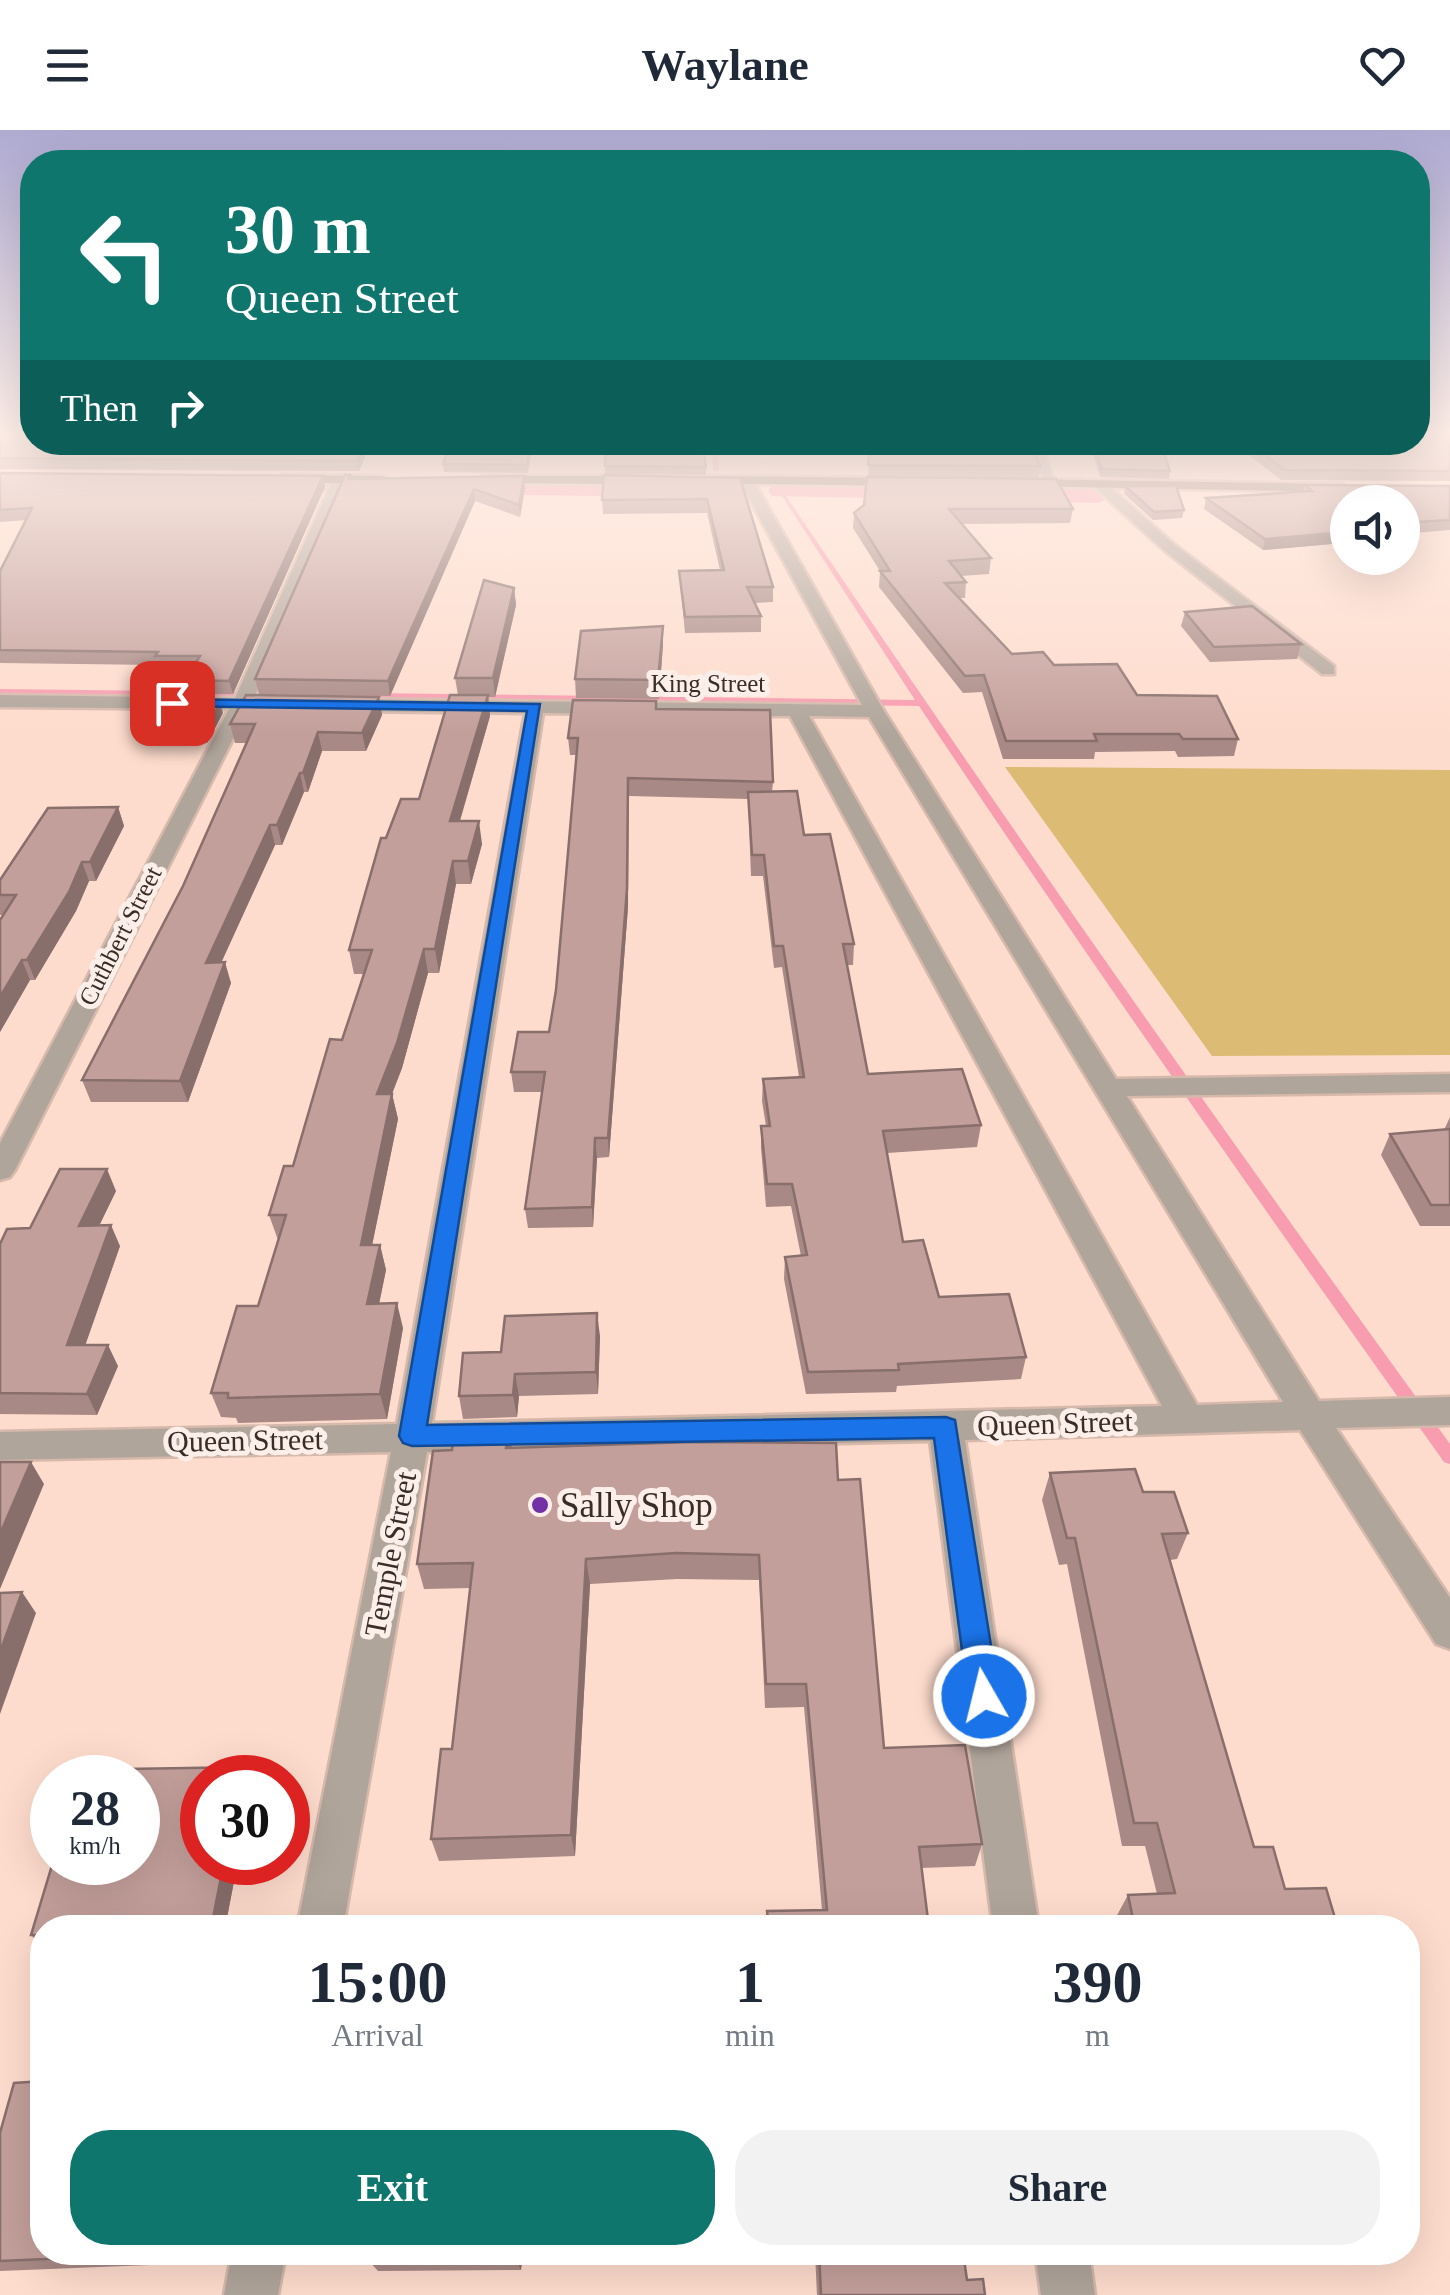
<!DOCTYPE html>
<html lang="en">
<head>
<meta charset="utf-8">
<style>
	body { margin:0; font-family:Georgia,serif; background:#f2f2f3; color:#1f2937; height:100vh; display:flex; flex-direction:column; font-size:38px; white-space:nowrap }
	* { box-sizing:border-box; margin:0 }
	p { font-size:32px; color:#747a83 }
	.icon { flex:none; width:55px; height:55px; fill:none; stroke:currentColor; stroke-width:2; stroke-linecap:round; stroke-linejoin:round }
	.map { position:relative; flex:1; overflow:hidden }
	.sheet { position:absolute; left:30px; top:1785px; width:1390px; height:350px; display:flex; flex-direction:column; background:#fff; border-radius:40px; box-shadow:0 10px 40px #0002 }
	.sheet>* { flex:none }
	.banner { position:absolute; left:20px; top:20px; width:1410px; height:305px; border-radius:40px; box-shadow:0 10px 40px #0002; background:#0f766e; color:#fff; overflow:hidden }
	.buttons { position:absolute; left:1330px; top:355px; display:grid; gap:20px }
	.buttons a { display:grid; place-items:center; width:90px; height:90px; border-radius:50%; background:#fff; box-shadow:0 10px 40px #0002; font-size:50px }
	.speed { position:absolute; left:30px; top:1625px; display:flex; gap:20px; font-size:50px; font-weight:700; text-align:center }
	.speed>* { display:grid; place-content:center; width:130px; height:130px; border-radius:50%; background:#fff; box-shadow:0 10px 40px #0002; line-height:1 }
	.speed small { font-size:25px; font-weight:400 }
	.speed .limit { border:15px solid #d22; background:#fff; color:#111 }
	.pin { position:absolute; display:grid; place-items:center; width:85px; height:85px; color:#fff; margin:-42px; border-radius:20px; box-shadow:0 5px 15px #0006 }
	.me { position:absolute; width:110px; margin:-55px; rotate:352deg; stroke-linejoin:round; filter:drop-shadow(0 0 8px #0008) }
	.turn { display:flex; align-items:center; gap:35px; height:210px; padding:0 40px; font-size:45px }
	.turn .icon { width:130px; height:130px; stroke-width:2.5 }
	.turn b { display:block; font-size:70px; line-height:85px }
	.then { display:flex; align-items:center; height:95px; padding:0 40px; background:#0003; gap:20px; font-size:38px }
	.eta { display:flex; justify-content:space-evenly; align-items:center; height:170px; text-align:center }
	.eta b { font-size:60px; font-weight:800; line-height:70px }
	.button { display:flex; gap:20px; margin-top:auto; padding:20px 40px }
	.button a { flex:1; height:115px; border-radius:40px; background:#0f766e; color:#fff; font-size:40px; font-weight:800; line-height:115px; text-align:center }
	.button a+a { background:#f2f2f3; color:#1f2937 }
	header { display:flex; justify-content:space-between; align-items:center; height:130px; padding:0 40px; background:#fff; font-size:45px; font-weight:800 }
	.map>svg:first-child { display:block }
	.green { fill:#dcbb74 }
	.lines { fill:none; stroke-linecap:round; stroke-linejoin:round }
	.stream { fill:#f89cb0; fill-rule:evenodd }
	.canal { fill:#f89cb0; fill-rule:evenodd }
	.minor-casing { stroke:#d7b9ac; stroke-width:5 }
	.major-casing { stroke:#d7b9ac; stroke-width:5 }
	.minor { fill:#b0a59b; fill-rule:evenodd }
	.major { fill:#84715e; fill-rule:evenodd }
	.wall { fill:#a88985 }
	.shaded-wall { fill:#886f6c }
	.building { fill:#c39f9b; stroke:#886f6c; stroke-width:2.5 }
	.route { fill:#1a73e8; stroke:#114b97; stroke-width:2.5 }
	.poi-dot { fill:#7231a6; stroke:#fceee8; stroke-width:4 }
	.labels { text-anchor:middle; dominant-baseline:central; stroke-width:10; stroke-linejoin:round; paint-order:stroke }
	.far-street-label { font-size:25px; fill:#3a2d28; stroke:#fceee8 }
	.street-label { font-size:30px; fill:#3a2d28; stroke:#fceee8 }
	.near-poi-label { font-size:35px; fill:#3a2d28; stroke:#fceee8; text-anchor:start }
</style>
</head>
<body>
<header><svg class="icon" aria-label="menu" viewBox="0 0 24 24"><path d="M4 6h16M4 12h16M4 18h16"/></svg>Waylane<svg class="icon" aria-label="heart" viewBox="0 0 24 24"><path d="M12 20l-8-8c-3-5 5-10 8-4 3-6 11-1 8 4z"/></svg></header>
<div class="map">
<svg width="1450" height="2165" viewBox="0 0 1450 2165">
	<rect width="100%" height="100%" fill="#fedccd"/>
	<path class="green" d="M1005,637L1450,640V925L1212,926Z"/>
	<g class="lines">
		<path class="stream" d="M711,312H717L719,340L716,342L713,340Z
			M836,312H843L849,319L878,324L884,335L879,336L874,326L845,322Z
			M778,360H782C999,682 1222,1000 1450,1314V1334L1444,1332C1266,1082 1089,831 919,576L286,568L282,565L286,562L915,570Z
			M0,559L254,562L258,565L254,568L0,565Z"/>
		<path class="canal" d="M255,349L670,353L682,360L670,367L247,361L244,356L247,351Z
			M780,354L1099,359L1111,366L1099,373L772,366L768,361L772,356Z"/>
		<defs>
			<path id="minor" d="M1009,312H1027L1042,318L1057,357H1047L1032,323Z
				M334,347L346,350L254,568H282L291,574L282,580L248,579L15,1040L10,1047L0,1050V1013L229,579L0,577V565L235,568Z
				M741,347L753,350L884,581L1116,949L1450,944V962L1127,966L1319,1271L1450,1267V1295L1336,1298L1450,1468V1519L1436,1514L1300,1300L965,1310L1039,1798H993L930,1311L427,1322L343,1798H297L391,1322L0,1330V1302L397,1294L525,583L343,581L334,575L343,569L862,575L739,350ZM543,583L790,586L1162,1276L432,1293ZM809,586L869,587L1283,1272L1197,1275Z
				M1094,351H1104L1175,415L1334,536V544H1322L1165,421L1094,357Z
				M232,2122H286L278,2165H224Z
				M1035,2122H1089L1095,2165H1041Z"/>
			<path id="major" d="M283,345L382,346L389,350L382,354L278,352L276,349Z
				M483,346H642L649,350L642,354L478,353L476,350Z
				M703,346L907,348L914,352L907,356L698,353V347Z
				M1018,349L1342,354L1349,358L1342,362L1013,356L1011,353Z"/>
		</defs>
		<use href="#minor" class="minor-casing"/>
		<use href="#major" class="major-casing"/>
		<use href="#minor" class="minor"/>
		<use href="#major" class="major"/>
	</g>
	<path class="wall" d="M0,301L32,312H371L359,341L0,339Z
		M1450,301V351L1281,350L1239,317L1240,312H1418Z
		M531,312L532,319L528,343L444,342L443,334Z
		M1090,312H1160L1170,341L1169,349L1100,347Z
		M871,313L1040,336L1039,348L868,346Z
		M692,317L706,337V345L605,344V336Z
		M0,343L325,357L233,564H189L185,550L192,539H159L158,535L0,533V441L26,390L0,392Z
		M350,345L351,349L525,358L520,387L475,371L390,566L259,564L255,549Z
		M740,348L773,457V472L755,473L761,486V502L685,503L679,441L720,440L707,383L603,384L602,370Z
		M1305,355L1450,356V400L1402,404V372H1348V408H1345L1343,413L1263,420L1204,379L1206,368L1303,361Z
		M1125,356L1184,380L1182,388L1153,390L1124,364Z
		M864,375L1073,379L1070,393L961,394L991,428L989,444L961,446L966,452L965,468H959L1012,524L1054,535L1137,565L1238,609L1234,626L1178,627L1175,621L1095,622L1094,629H1003L982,562L963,563L879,457L880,441L853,398L854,383Z
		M514,458L516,475L495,567H488L490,586L460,691L482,714L471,754H456L439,843H428L402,938L392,964L398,989L372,1115H380L386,1140L379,1173L403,1198L387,1289L238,1293L236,1288L221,1287L211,1263L258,1176L278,1110L269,1085L293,1036L342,910L364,844H354L349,820L386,708L419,669L458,565L455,548Z
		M1185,482L1301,514L1297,529L1210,532L1181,496Z
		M663,496V514L659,569L576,568L575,549Z
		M379,567L382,585L366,621H322L308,662H304L282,715H275L221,832L231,853L188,972H91L82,950L183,756L246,613H235L230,594Z
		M657,579L773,652L772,662L804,705L854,814L853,835H847L868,944L981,995L977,1017L887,1023L903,1112L939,1167L1026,1227L1021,1249L897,1256L896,1262L806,1264L784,1149L785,1127L801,1126L791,1076L766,1077L761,1018V996H766L762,971L763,949L799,947L782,837L774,838L763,746H751L748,669L629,666L628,777L609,1027L597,1028L593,1097L528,1098L525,1079L542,962H514L511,942L549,902L556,860L577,625H570L568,608Z
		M223,583L207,613L159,614L156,604Z
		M118,677L124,696L96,751H89L76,781L35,850H30L0,902V790L3,785H0V750Z
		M1450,987V1096H1420L1381,1025L1390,1004L1444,1000Z
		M116,1061L99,1095L120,1116L85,1215L118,1236L97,1285L0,1284V1114L30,1098Z
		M600,1206L598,1264L519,1266L517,1287L463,1289L459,1266L501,1222Z
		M512,1318L838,1350L884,1618L982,1714L975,1736L921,1738L929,1798H766L767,1781L822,1780L804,1577L765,1578L759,1450L677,1449L590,1454L575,1726L439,1731L431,1709L452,1619L470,1458L424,1459L417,1434L452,1320Z
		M1050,1343L1143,1362L1188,1403L1177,1429L1170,1430L1254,1717L1285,1759L1338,1798H1119L1116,1787L1128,1765L1157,1764L1145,1716H1122L1067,1434L1059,1435L1042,1370Z
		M250,1637L256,1648H202V1732H242V1736H237L225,1798H42V1817L31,1805L53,1732H138V1648H123L125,1639Z
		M0,2003L42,2122H177L175,2134L0,2141Z
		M369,2122H523L521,2140L378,2141L368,2130Z
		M791,2122H963L967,2150L985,2165H817L815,2123L792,2125Z"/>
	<path class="shaded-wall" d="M364,312H371L359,341L357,331Z
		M323,346L325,357L233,564L229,551Z
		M524,346L525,358L520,387L519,375Z
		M474,359L475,371L390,566L388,551Z
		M1347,402L1343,413L1263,420L1265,409Z
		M514,458L516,475L495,567L493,548Z
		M663,496V514L659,569L658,550Z
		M488,565L490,586L453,714L450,691Z
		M379,567L382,585L366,621L362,603Z
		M220,573L223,583L207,613L204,603Z
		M318,602L322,621L308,662L303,643Z
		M300,643L304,662L282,715L277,695Z
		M628,648V777L609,1027L608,1008Z
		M118,677L124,696L96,751L90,732Z
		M479,691L482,714L471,754L468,731Z
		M270,695L275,715L212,853L206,833Z
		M453,731L456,754L439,843L435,819Z
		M82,732L89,751L76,781L35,850L27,830Z
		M424,819L428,843L402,938L382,989L377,964Z
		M22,830L30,850L0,902V867Z
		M225,832L231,853L188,972L180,951Z
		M392,964L398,989L367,1140L361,1115Z
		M595,1008L597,1028L593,1097L592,1077Z
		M107,1039L116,1061L89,1117L79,1096Z
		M111,1095L120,1116L78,1236L67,1215Z
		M380,1115L386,1140L374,1199L367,1174Z
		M397,1173L403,1198L387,1289L380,1264Z
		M597,1183L600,1206L598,1264L596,1242Z
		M108,1215L118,1236L97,1285L87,1264Z
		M515,1244L519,1266L517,1287L513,1265Z
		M509,1298L513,1324L506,1318Z
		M31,1332L44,1354L0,1459V1404Z
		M586,1429L590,1454L575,1726L571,1705Z
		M22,1462L36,1483L0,1584V1522Z
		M250,1637L256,1648H248Z
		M224,1732H235L237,1736L225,1798H211Z
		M162,2122H177L175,2134L161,2124Z
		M516,2122H523L521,2140L516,2130Z"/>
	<path class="building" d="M0,301H32V312H364L357,331L0,328Z
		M1418,301H1450V341L1284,340L1248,312H1418Z
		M531,312L527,335L443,334L450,314Z
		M606,312H692V317H703L706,337L605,336Z
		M1026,312L1031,315L1040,336L868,335L871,313Z
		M1093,312H1160L1170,341L1102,339Z
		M0,343L323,346L229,551L185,550L200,526H155L158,522L0,520V441L32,378L0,380Z
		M345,345H350L348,349L524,346L519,375L474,359L388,551L255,549Z
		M604,345L740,348L773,457H747L761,486L685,487L679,441L724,440L707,369L602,370Z
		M867,347L1056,349L1073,379H949L991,428L949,431L966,452L945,453L1012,524L1043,522L1054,535L1117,534L1137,565L1217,566L1238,609H1183L1179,604H1094L1097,611H1006L984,545L965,546L880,441H890L854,383L864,375Z
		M1305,355L1450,356V390L1402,393V372H1348V397L1340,398L1347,402L1265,409L1206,368L1312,361Z
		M1125,356H1176L1184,380L1154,382Z
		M484,450L514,458L493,548H455Z
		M1252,476L1301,514L1214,517L1185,482Z
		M663,496L658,550L575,549L581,501Z
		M246,565L379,567L362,603L318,602L303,643H300L277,695H270L206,833L225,832L180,951L82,950L183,756L255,594H230Z
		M450,565H488L450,691H479L468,731H453L435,819H424L397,913L377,964H392L361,1115H380L367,1174L397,1173L380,1264L228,1268V1263H211L237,1176H258L286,1085H269L284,1036H293L330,909L342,910L372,820H349L381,708H386L401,669H419Z
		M573,570L656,571V579L770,580L773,652L628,648L627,758L608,1008H595L592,1077L525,1079L545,942H511L518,902H549L556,860L578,608H568Z
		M175,573H220L204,603L156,604Z
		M797,661L804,705L830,704L854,814H843L868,944L962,939L981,995L883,1001L903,1112L923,1110L939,1167L1009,1164L1026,1227L898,1234L899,1240L808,1242L785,1127L807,1125L792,1054H767L761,996H770L763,949L804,947L783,816H774L764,725H752L748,662Z
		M118,677L90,732H82L69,762L27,830H22L0,867V790L16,765H0V750L48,678Z
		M1450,999V1075H1431L1390,1004Z
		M60,1039H107L79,1096L111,1095L67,1215H108L87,1264L0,1263V1114L7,1099L30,1098Z
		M597,1183L596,1242L515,1244L513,1265L459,1266L463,1223L501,1222L505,1186Z
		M509,1298L506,1318L693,1312L836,1313L838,1350L860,1349L884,1618L965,1615L982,1714L919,1717L929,1798H769L767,1781L827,1780L806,1554H766L759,1425L676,1423L586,1429L571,1705L431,1709L441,1619H452L473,1433L417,1434L433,1321L452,1320L454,1299Z
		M0,1332H31L0,1404Z
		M1135,1339L1143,1362H1174L1188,1403L1162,1404L1254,1717H1273L1285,1759L1326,1758L1338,1798H1135L1128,1765L1175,1763L1157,1693H1134L1075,1408H1067L1050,1343Z
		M22,1462L0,1522V1463Z
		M250,1637L248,1648H202V1732H224L211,1798H42V1805H31L53,1732H138V1648H123L125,1639Z
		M448,1789L528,1791L527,1798H446Z
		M42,1951V2122H162L161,2124L0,2131V2003L14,1953Z
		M369,2122H516V2130H368Z
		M819,2122H963L967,2150L983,2149L985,2165H821Z"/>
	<linearGradient id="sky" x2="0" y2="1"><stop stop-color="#aeaad2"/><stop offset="0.5" stop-color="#ffefe8"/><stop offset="1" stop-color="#ffefe8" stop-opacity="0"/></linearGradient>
	<rect width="1450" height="604" fill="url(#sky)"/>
	<path class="route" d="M172,569L540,574L427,1295L946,1287L955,1290L999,1566L995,1577L984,1581L973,1577L968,1566L934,1308L412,1316L403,1313L399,1306L527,581L167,576L165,573Z"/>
	<circle class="poi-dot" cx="540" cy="1375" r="10"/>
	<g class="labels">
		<g class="far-street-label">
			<text x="708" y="553">King Street</text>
			<text transform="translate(120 806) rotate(-63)">Cuthbert Street</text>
		</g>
		<g class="street-label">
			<text transform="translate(1055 1293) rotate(-2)">Queen Street</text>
			<text transform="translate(245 1310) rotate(-1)">Queen Street</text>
			<text transform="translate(390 1424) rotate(-79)">Temple Street</text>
		</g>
		<g class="near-poi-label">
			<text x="560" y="1375">Sally Shop</text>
		</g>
	</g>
</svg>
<div class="buttons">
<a><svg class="icon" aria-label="sound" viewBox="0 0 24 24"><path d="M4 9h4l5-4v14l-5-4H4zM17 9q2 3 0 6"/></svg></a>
</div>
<div class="speed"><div>28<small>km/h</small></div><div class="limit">30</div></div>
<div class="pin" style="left:172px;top:573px;background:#d93025"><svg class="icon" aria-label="arrive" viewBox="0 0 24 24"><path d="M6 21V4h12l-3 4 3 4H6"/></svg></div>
<svg class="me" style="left:984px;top:1566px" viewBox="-20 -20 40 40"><circle r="17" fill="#1a73e8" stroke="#fff" stroke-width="3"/><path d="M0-11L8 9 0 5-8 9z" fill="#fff"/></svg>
<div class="banner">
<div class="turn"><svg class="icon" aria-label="left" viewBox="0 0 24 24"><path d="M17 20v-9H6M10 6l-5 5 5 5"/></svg><div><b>30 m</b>Queen Street</div></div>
<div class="then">Then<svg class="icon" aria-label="right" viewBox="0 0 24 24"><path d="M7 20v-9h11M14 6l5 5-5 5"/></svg></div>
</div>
<section class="sheet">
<div class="eta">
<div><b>15:00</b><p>Arrival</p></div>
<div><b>1</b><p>min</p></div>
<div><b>390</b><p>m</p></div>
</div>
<div class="button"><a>Exit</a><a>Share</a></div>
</section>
</div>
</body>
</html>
